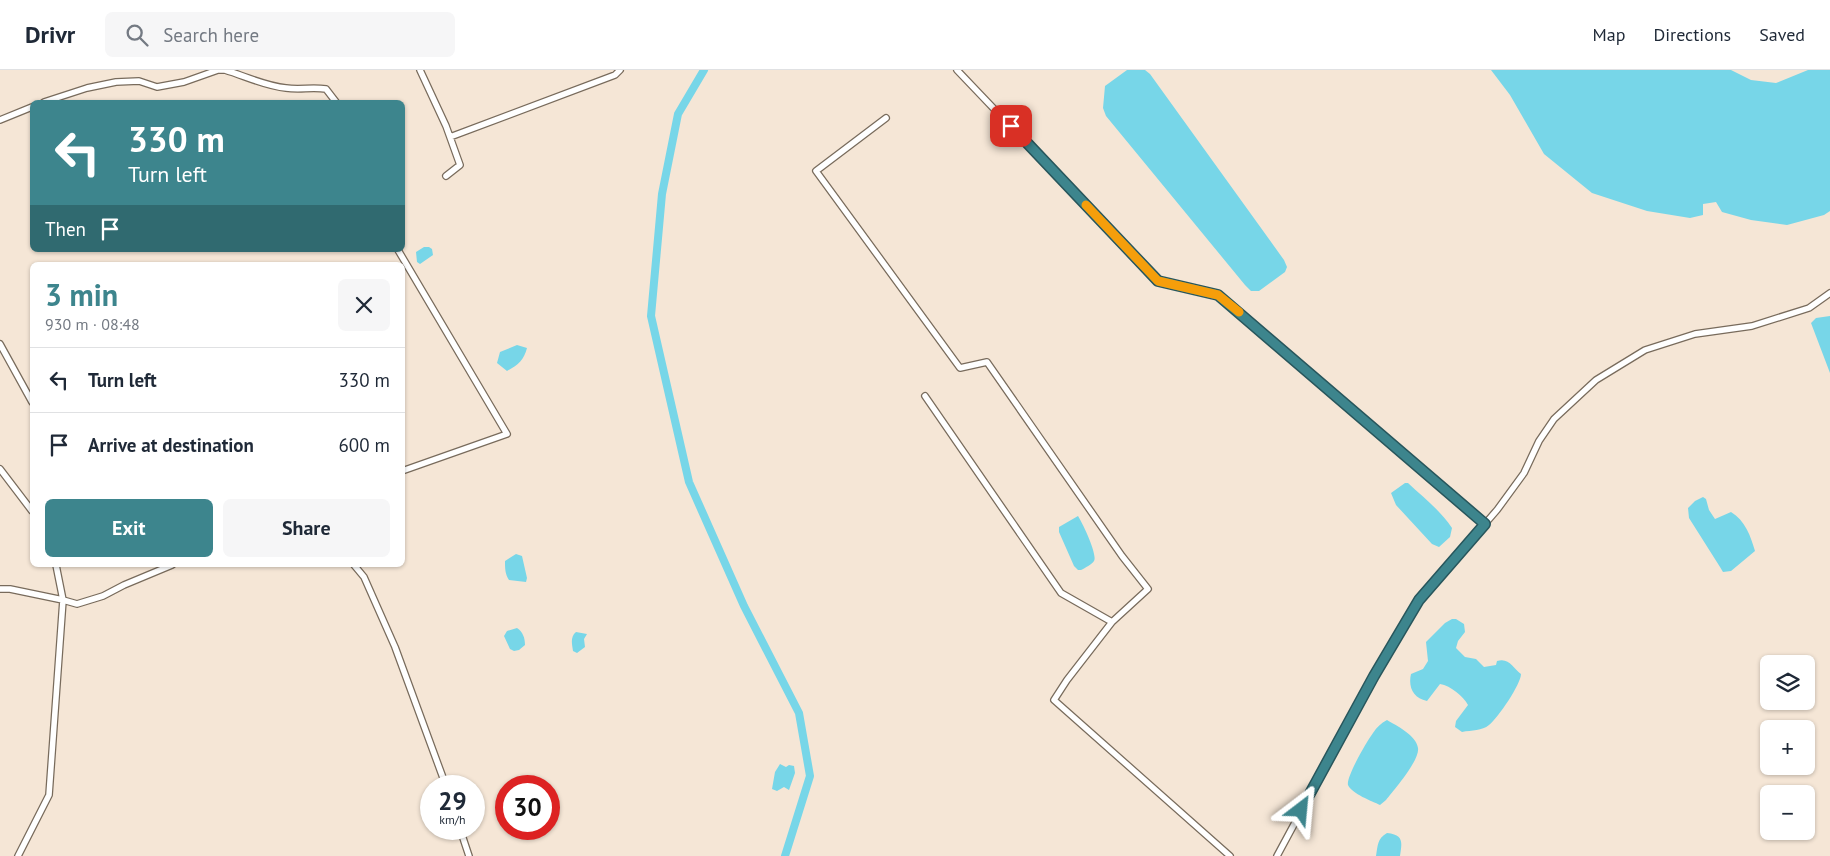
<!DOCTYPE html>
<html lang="en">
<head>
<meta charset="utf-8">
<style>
	body { margin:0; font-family:"PT Sans",sans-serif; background:#f6f6f7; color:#1f2937; height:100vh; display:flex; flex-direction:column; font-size:19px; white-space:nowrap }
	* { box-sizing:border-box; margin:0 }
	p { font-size:16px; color:#747a83 }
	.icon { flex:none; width:28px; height:28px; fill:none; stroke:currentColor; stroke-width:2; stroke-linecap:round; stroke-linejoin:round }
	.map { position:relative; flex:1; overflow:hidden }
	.drawer { position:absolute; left:30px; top:192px; width:375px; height:305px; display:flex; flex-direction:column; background:#fff; border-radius:8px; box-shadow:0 1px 4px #0004 }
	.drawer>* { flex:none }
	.hud { position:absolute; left:30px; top:30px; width:375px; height:152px; border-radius:8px; box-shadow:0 1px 4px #0004; background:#3d858d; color:#fff; overflow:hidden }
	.buttons { position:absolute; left:1760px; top:585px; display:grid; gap:10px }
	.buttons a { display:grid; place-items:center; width:55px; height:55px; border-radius:8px; background:#fff; box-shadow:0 1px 4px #0004; font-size:25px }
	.speed { position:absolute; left:420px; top:705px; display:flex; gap:10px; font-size:25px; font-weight:700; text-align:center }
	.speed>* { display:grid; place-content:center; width:65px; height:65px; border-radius:50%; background:#fff; box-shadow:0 1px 4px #0004; line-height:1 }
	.speed small { font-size:12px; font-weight:400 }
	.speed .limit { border:8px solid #d22; background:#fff; color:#111 }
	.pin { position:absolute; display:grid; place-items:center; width:42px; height:42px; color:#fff; margin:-21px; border-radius:10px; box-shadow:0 2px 8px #0006 }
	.me { position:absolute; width:55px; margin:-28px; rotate:29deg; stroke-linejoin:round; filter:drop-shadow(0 0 4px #0008) }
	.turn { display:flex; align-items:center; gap:18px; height:105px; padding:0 15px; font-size:22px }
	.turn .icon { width:65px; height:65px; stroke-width:2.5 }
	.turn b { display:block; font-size:35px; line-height:42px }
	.then { display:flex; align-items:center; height:48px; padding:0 15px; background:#0003; gap:10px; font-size:19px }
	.round { display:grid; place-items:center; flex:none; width:52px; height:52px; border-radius:8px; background:#f6f6f7 }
	.summary { display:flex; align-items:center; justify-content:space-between; height:85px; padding:0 15px }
	h1 { font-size:30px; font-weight:600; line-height:38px; color:#3d858d }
	.button { display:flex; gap:10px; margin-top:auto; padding:10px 15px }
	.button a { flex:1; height:58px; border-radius:8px; background:#3d858d; color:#fff; font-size:20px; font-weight:600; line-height:58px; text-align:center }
	.button a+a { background:#f6f6f7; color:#1f2937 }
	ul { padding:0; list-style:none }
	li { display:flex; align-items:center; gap:15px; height:65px; padding:0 15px; border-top:1px solid #e0e1e3 }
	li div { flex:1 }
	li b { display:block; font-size:19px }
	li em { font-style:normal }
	header { display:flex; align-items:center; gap:30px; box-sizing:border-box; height:70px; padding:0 25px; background:#fff; border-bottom:1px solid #e0e1e3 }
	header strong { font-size:24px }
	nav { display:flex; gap:28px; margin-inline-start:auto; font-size:18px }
	.search { width:350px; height:45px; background:#f6f6f7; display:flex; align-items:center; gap:12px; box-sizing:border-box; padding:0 18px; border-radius:8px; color:#747a83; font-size:19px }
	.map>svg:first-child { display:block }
	.water { fill:#77d6e8 }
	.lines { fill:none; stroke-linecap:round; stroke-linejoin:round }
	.canal { stroke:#77d6e8; stroke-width:8 }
	.minor-casing { stroke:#786b5c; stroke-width:8 }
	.minor { stroke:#fff; stroke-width:5.5 }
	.route-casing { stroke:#28565c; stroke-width:12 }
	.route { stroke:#3d858d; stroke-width:9 }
	.slow { stroke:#f59e0b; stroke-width:9 }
</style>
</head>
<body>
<header>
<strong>Drivr</strong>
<div class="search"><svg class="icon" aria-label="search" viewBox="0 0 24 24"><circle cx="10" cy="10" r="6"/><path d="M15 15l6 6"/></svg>Search here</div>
<nav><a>Map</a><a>Directions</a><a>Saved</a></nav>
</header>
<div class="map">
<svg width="1830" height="786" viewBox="0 0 1830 786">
	<rect width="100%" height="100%" fill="#f5e6d6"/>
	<path class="water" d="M1127,0H1145L1150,4L1284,190L1287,197L1285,202L1259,221H1251L1245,215L1106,46L1103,38L1105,16Z
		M1491,0H1731L1751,10L1776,13L1808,0H1830V141L1824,145L1787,155L1751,150L1722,142L1716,132L1703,134V145L1690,148L1647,141L1592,123L1544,84L1510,25Z
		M424,177H429L432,179L433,185L420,194L417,192L416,182Z
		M1830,246V303L1811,253L1816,248Z
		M517,275L527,278C524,290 518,295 507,301L497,293L500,282Z
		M1405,413H1408C1424,428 1440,440 1452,458L1450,467L1439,477L1432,474L1396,435L1391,423Z
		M1703,427L1706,429L1709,440L1715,449L1731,442C1745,450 1751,467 1755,481L1731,501L1723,502L1720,497L1689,448L1688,438L1695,431Z
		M1078,446C1082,452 1098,485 1094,491C1092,494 1085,498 1081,500H1078L1074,496L1059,462V457Z
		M516,484L522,486L527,508L526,512L509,510C505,504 505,498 505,491Z
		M1452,549H1456L1464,554L1465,562L1458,571L1456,578L1465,587L1476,589L1484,597L1496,595L1497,591C1509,587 1513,598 1521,604C1521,614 1498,648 1489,655C1482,661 1472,660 1462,662L1455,657L1456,651L1468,635C1463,626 1451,616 1440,614L1427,631C1413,628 1408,617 1411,604L1423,599L1428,591L1426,572L1445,553Z
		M517,558C523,562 525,568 525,575L519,580L514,581L510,579L504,566L507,561Z
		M576,562L587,564L584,569L585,577L577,583L573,581C572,574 570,567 576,562Z
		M1387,650C1397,656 1416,665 1418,678C1420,690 1394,720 1386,730L1380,735C1372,731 1352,724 1348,715C1346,707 1367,671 1373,663C1377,657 1381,653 1387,650Z
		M780,694L786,697L789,695L794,696L795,703L789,720L784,717L777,721L772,719L775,702Z
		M1387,763C1404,765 1402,772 1400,786H1376C1378,775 1377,769 1387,763Z"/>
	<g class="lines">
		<path class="canal" d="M704,0L678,44L662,124L651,246L689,412L744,536L799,643L810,706L785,786"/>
		<defs>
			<path id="minor" d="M420,0L446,56L460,95L446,106
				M957,0L1158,211L1218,225L1485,453
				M44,32L87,18L116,12L139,11L157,17L184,12L218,0H225C245,6 265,16 286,18C299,20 312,17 326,19L336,32
				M886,48L816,101L960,298L987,292L1122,486L1148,519L1112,552L1067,610L1054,630L1230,786
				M0,50L32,37
				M450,67L615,5L620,0
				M398,180L507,364L402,401
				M0,274L32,332
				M925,326L1061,523L1112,552
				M0,399L32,441
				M56,495L63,530L77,534L103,526L124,515L172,495
				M354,495L364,507L395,577L446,716
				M0,519H10L63,530L49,725L18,786
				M460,759L469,786
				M1277,786L1374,606L1419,530L1497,440L1524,403L1539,371L1554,349L1596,310L1645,280L1695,264L1752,256L1809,238L1830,223"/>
		</defs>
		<use href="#minor" class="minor-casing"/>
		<use href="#minor" class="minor"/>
	</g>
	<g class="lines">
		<defs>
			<path id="route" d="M1011,56L1158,211L1218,225L1485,454L1419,530L1374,606L1301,740"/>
		</defs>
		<use href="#route" class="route-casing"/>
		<use href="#route" class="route"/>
		<path class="slow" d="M1086,135L1158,211L1218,225L1239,242"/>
	</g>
</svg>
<div class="buttons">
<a><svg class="icon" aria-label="layers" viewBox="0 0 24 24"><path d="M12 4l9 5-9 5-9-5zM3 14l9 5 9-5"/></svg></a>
<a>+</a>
<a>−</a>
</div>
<div class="speed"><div>29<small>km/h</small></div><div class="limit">30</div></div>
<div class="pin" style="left:1011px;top:56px;background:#d93025"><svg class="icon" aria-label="arrive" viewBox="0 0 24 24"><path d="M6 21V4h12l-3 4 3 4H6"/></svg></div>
<svg class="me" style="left:1301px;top:740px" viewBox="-20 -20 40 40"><path d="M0-17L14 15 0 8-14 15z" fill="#3d858d" stroke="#fff" stroke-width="4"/></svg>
<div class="hud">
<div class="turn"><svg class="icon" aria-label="left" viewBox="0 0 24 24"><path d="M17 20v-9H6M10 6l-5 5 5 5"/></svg><div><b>330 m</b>Turn left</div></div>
<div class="then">Then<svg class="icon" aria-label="arrive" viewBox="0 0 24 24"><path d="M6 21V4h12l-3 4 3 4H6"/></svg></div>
</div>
<section class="drawer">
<div class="summary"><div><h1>3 min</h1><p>930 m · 08:48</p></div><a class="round"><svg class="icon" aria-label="close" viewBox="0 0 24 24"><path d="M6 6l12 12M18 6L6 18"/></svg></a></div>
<ul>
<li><svg class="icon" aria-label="left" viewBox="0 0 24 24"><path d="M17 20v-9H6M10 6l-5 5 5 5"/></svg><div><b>Turn left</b></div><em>330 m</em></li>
<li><svg class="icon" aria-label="arrive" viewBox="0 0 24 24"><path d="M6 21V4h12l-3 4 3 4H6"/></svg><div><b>Arrive at destination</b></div><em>600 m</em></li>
</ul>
<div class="button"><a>Exit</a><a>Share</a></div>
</section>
</div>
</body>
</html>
